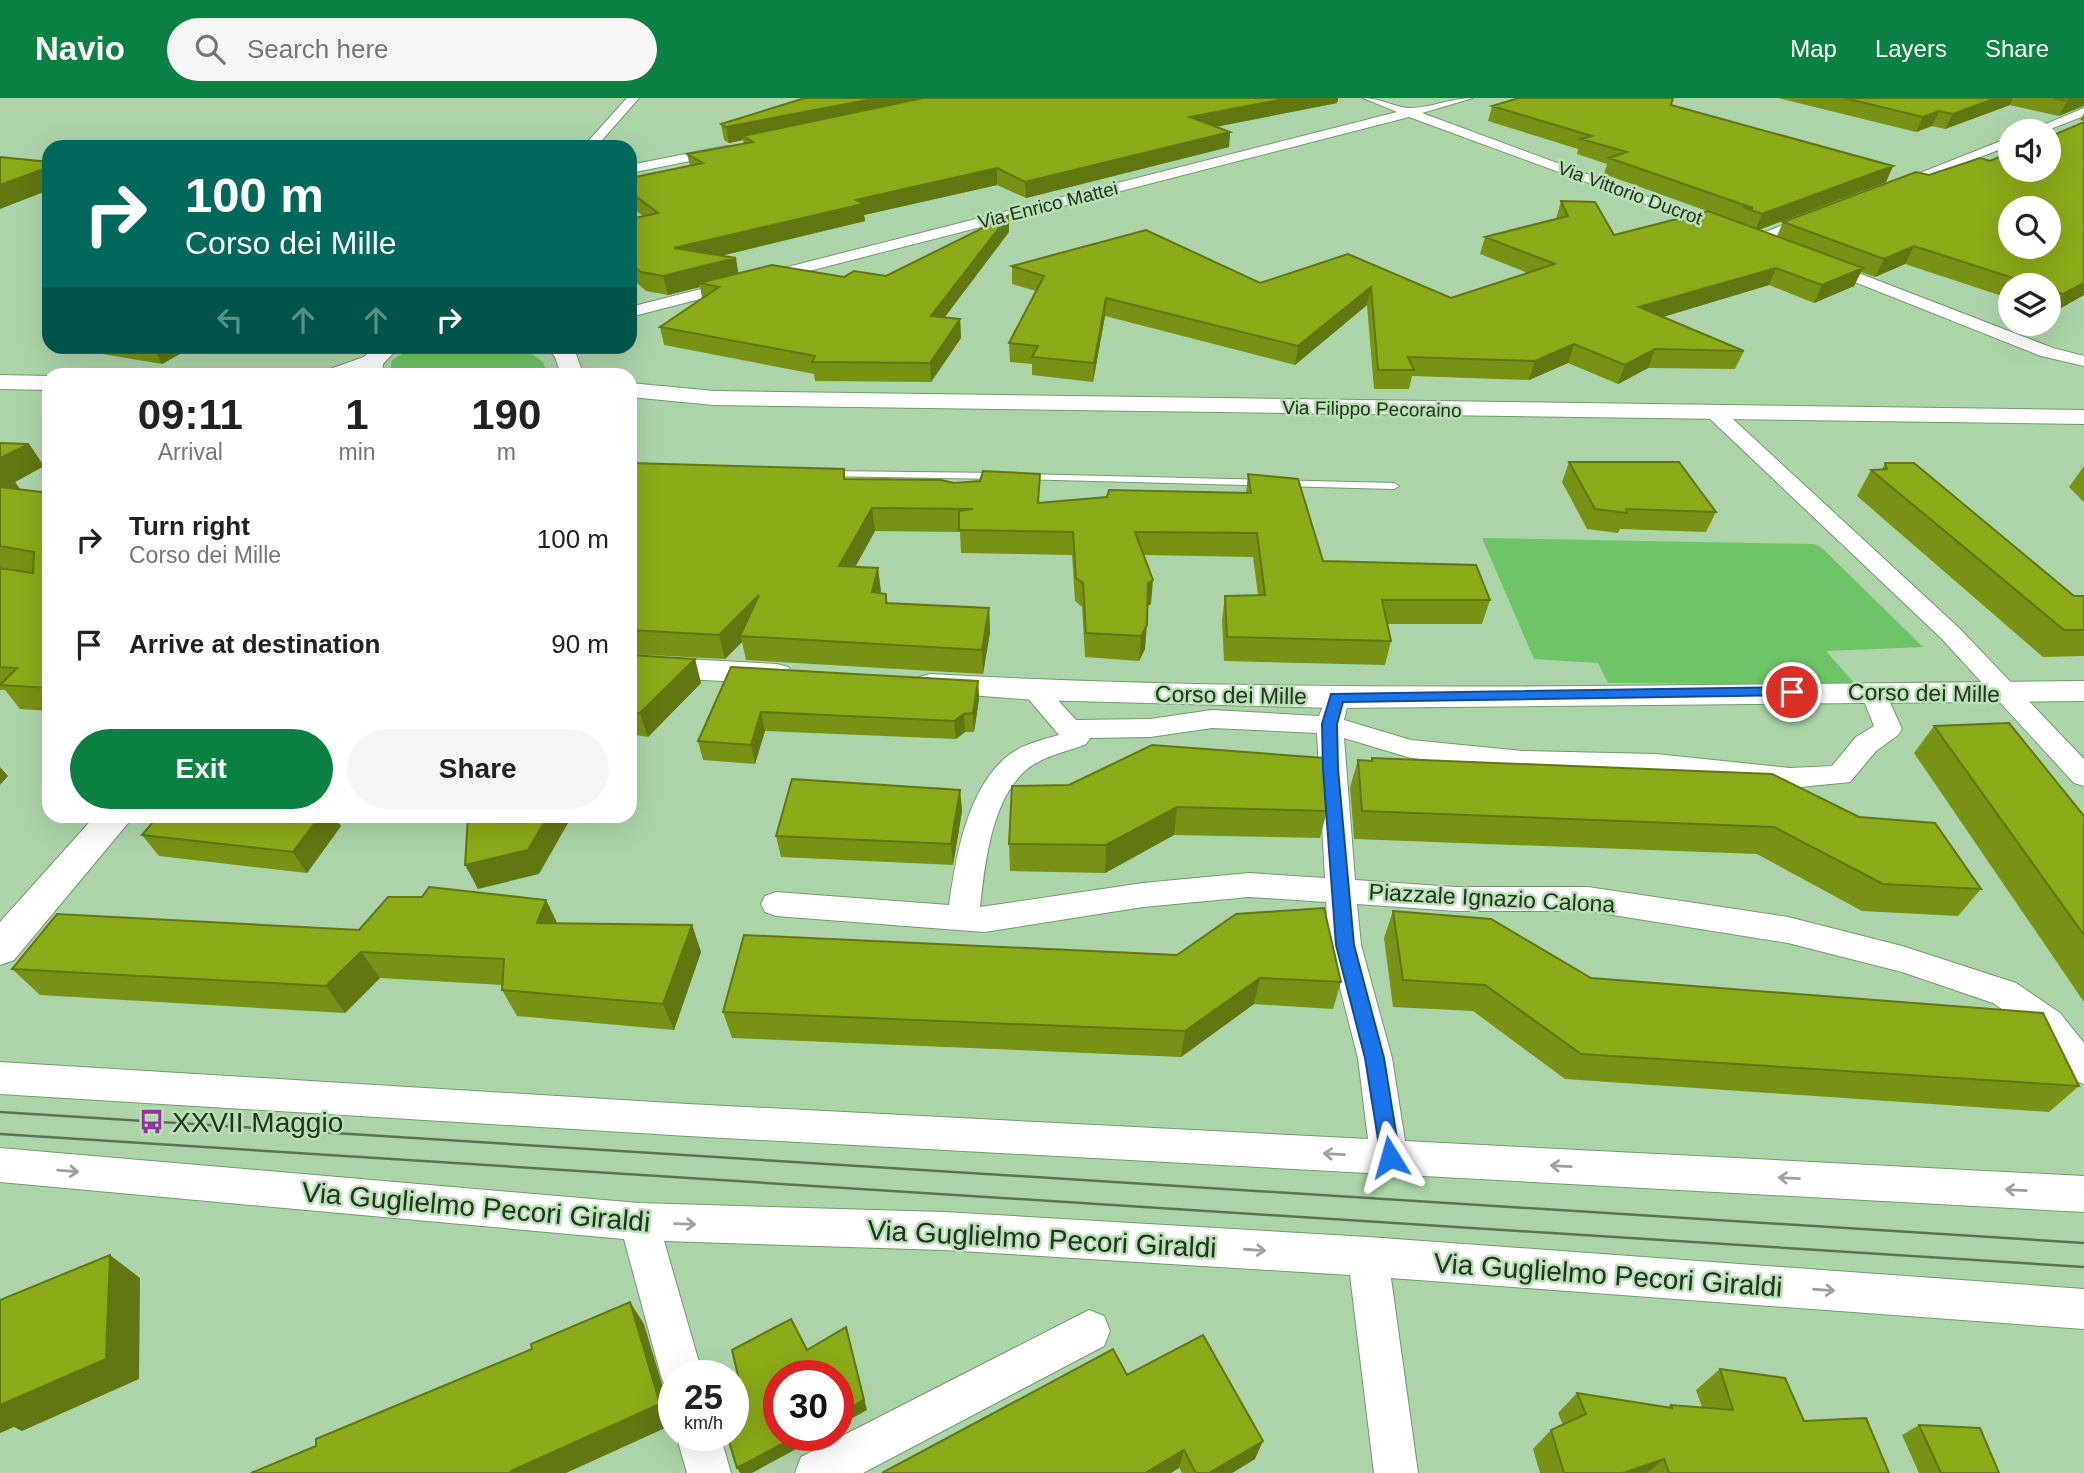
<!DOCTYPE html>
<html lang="en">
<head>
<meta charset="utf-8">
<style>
	body { margin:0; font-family:Arial,sans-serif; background:#f6f6f6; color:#202124; height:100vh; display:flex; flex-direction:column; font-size:26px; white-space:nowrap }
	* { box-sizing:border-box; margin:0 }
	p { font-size:23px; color:#757577 }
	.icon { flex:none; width:38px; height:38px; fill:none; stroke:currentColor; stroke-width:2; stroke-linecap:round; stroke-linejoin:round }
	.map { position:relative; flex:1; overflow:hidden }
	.details { position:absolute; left:42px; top:270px; width:595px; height:455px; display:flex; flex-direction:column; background:#fff; border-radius:21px; box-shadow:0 7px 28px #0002 }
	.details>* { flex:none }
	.top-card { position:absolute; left:42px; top:42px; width:595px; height:214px; border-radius:21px; box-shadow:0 7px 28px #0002; background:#00695c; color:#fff; overflow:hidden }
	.buttons { position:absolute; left:1998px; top:21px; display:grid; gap:14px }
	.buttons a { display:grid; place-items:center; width:63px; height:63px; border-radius:50%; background:#fff; box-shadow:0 7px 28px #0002; font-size:35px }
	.speed { position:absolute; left:658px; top:1262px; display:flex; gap:14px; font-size:35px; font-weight:700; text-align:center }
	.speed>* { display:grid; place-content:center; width:91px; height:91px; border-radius:50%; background:#fff; box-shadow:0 7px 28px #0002; line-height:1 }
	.speed small { font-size:18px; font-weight:400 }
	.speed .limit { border:10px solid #d22; background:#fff; color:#111 }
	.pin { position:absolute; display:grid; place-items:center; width:60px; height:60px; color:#fff; margin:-30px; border:4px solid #fff; border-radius:50%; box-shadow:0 2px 7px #0007 }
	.me { position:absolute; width:77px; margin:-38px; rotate:352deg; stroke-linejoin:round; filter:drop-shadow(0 0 5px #0008) }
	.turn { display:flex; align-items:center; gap:24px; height:147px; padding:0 28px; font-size:32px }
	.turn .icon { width:91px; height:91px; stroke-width:2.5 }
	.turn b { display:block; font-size:49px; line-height:60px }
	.lanes { display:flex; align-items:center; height:66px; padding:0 28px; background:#0003; justify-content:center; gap:35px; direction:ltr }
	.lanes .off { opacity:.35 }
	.eta { display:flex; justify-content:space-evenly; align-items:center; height:119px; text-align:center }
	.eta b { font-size:42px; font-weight:700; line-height:49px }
	.action { display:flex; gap:14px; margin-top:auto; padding:14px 28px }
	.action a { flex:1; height:80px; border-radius:42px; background:#0b8043; color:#fff; font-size:28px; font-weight:700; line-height:80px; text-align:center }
	.action a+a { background:#f6f6f6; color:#202124 }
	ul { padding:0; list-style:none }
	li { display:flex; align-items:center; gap:21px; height:105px; padding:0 28px }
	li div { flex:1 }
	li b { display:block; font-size:26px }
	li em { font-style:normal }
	header { display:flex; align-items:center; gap:42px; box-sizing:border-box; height:98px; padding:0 35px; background:#0b8043; color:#fff }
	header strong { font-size:33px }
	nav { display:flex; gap:38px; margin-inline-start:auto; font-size:24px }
	.search { width:490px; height:63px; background:#f6f6f6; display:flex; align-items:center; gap:18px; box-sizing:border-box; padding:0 24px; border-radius:38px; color:#757577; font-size:26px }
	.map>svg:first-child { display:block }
	.green { fill:#6ec466 }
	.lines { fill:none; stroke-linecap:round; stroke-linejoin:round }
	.service-casing { stroke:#73986f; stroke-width:2 }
	.minor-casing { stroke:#73986f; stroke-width:2 }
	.tertiary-casing { stroke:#73986f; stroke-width:2 }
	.service { fill:#fff; fill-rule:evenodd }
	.minor { fill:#fff; fill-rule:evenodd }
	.tertiary { fill:#fff; fill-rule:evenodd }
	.tram { stroke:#5b7459; stroke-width:2.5 }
	.wall { fill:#789215 }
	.shaded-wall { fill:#617711 }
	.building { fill:#8baa18; stroke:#617711; stroke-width:2; fill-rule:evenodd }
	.oneway { stroke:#9ca29b }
	.route { fill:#1a73e8; stroke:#114b97; stroke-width:2 }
	.labels { text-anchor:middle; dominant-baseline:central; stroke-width:5; stroke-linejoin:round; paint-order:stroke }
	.far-street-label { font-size:19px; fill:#223120; stroke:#bae1b5 }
	.street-label { font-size:23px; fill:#223120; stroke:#bae1b5 }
	.near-poi-label { font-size:28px; fill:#223120; stroke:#bae1b5; text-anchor:start }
	.near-street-label { font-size:28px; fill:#223120; stroke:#bae1b5 }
</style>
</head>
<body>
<header>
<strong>Navio</strong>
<div class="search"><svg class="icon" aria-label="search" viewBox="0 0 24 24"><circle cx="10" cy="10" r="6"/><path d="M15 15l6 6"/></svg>Search here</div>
<nav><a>Map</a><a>Layers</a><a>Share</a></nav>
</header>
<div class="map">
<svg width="2084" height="1375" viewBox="0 0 2084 1375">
	<rect width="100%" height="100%" fill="#add4a9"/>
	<path class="green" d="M522,249L543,264L547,276H390L392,262L413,249Z
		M1482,440L1814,446L1822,450L1923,549L1826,553L1856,587L1608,585L1598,565L1534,561Z"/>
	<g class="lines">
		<defs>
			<path id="service" d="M827,373L1000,375L1005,378L1000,381L823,378V374Z
				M1023,376L1394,385L1399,388L1394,391L1019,381L1018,379Z"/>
			<path id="minor" d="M627,0H639L596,49H583Z
				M1363,0C1381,0 1399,11 1412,10C1433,9 1451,0 1473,0L1422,15L1732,130L1730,133H1720L1409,19L630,219V209L1397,14Z
				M2084,10V18L2045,33H2029Z
				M2011,39V47L1894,93L1882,90Z
				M726,48L730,49V55L630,75V67Z
				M1816,114L1821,115V121L1760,144L1755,145L1748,141Z
				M1822,161L2053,250L2084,258V268L2041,258L1817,169L1814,166Z
				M1715,309L1722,311L1959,530L2084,661V688L2074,685L1941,540L1708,319L1705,315L1708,311Z
				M1034,584L1043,586L1076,622L1150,621L1212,612L1319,618L1325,603L1334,600L1343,603L1347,609L1344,622L1411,642L1523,653L1656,656L1790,670L1832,668L1856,639L1874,628L1860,593L1864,587H1882L1902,631L1898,637L1876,653L1850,684L1790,690L1656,676L1523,671L1411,660L1344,640L1355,782L1455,789H1588L1788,819L1902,848L2016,885L2060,915L2084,945V986L2072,982L2036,935L1993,905L1902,874L1788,845L1588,813H1455L1357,806L1361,847L1392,960L1405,1043L2084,1078V1114L688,1038L0,996V964L688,1006L1368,1041L1358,960L1329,847L1326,804L1249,799L1143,809L984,834L776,818L765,814L761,806L765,798L776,794L949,807C956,758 967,690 1009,657C1023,646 1042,642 1059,637L1021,592L1025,586ZM1212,630L1317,635L1325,780L1249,775L1143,785L980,809C985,765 991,703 1026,672C1042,658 1067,654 1086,646L1090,640L1150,639Z
				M0,1050L639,1105L944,1114L1368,1139L2084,1191V1231L1391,1180L1418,1375H1374L1350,1177L944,1152L664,1143L703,1278H674V1296L667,1293L661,1278L624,1141L0,1084Z
				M1089,1212L1104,1218L1110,1233L1104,1248L863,1375H795L801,1359Z
				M676,1337H720L731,1375H687Z"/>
			<path id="tertiary" d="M376,248H400L383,266L382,276H327L330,271L364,259Z
				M545,248H570L576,256L583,276H561L555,259Z
				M0,277L49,278V292L0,291Z
				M630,285L714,293L2084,312V326L714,307L630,299Z
				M630,558L777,566L788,569L793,576L788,583L777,586L630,578Z
				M930,576C1314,597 1700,586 2084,583V603L1336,610L1034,602L919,593L914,586L919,579Z
				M95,718H134L14,862L0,867V824Z"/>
		</defs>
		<use href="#service" class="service-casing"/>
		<use href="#minor" class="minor-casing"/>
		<use href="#tertiary" class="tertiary-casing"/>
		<use href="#service" class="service"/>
		<use href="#minor" class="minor"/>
		<use href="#tertiary" class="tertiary"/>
		<path class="tram" d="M0,1014L2084,1145
			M0,1036L2084,1169"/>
	</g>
	<path class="wall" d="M805,0H1338L1337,5L1216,29L1230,34L1229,49L1026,100L997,87L864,117L865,123L721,158L739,176L844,179L886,178L1009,117V134L944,220L960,221L961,240L931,284L815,283L814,276L664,247L660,229L702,200L700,189L668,197L646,193L630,179V121L643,118L630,108V80L690,68L687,56L744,46L743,42L729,45L724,42L721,26Z
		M1778,0H2084L2059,18L2010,7L1945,31L1932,28L1916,34Z
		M1671,7L1893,68L1886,84L1759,132L1777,138L1783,124L1916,74L2084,197L2052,215L2049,214V187H2011V201L1905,166L1875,179L1861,174L1854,188L1814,205L1769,187L1662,219L1744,253L1735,271L1648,270L1618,286L1568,265L1529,282L1412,278L1409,291H1374L1367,207L1295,267L1105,218L1093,284L1032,277V266L1010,264L1009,245L1036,193L1012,186V168L1260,185L1348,156L1451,200L1528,175L1480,156L1485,139L1556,121L1561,103L1614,137L1707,113L1604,76L1607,66L1577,56L1578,51L1488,23L1492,8Z
		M2084,15V23L2080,22Z
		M55,248H194L162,266Z
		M0,345L29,346L44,368L15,384L20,391L49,395V613L20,611L5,592H0V470L33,475L0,469Z
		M1569,364L1716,414L1706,434L1620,431L1618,435L1587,431L1562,384Z
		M630,365L845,381L954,385L1039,405L1246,395L1248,376L1323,463L1490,502L1482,526H1387L1391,543L1385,567L1224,563L1222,522L1225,498L1258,497L1253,459L1144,457L1151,506L1147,508L1145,551L1139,563L1085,559L1082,509L1075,503L1072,457L961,455L960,434L875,433L855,469L878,470L880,495L886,496L888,506L989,510L990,534L983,576L746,562L742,544L725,561L630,556Z
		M1885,365L2074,498H2084V558L2043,559L1857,398L1871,372L1882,371Z
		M2084,368V404L2069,389Z
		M630,557L695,561L701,585L648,639L630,636Z
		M731,569L978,583L979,601L974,634H965L956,641L765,633L755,666L703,662L698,643Z
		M1934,628L2084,718V904L1914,655Z
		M1372,660L1772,676L1981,791L1958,818L1862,813L1757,756L1354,741L1350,689L1358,662L1371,663Z
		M1012,688L1327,713L1320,740L1174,737L1105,775L1010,773L1009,746Z
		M960,692L962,713L953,767L781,759L776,738Z
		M158,718H334L341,728L307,775L159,758L142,737Z
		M546,802L557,825L692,827L701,854L674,932L517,918L502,892L503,887L380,880L345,915L40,897L12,871L359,832Z
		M1393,813L1591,880L2079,988L2049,1014L1565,981L1473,913L1393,909L1384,840Z
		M744,837L1341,884L1333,911L1254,906L1181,959L732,940L723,914Z
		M1720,1271L1889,1375H1540L1533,1351L1551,1332L1563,1327L1558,1315L1577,1295L1667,1310L1671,1307L1702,1309L1696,1292Z
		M1127,1277L1255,1361L1232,1375H1182Z
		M1919,1327L1999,1375H1919L1902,1337Z"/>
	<path class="shaded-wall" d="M878,0H955L743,38V42L729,45L726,29Z
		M1289,0H1338L1337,5L1188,34L1190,19Z
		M1996,0H2013L2010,7L1945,31L1953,16Z
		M2075,0H2084V8L2059,18L2067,3Z
		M1939,13L1932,28L1916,34L1923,19Z
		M1230,34L1229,49L1026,100L1025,84Z
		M1893,68L1886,84L1755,133L1762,116Z
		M49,69V92L0,111V87Z
		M997,70V87L864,117L865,123L678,168L674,150L856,102Z
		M1009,117V134L932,236L931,218Z
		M1914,148L1905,166L1875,179L1884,161Z
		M736,160L739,179L699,185L700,189L668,197L663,178Z
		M1776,170L1769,187L1633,228L1639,209Z
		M1863,170L1854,188L1814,205L1822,187Z
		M2084,185V197L2052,215L2063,196Z
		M1371,189L1367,207L1295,267L1298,248Z
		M1106,200L1105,218L1093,284L1094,265Z
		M960,221L961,240L931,284L930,265Z
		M1574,246L1568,265L1529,282L1535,263Z
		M159,248H194L162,266L154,251Z
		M1655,251L1648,270L1618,286L1625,267Z
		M29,346L44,368L15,384L21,393L0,407V360Z
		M872,410L875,433L843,491L839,468Z
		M878,470L881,493L875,518L872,494Z
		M1153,482L1151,506L1146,509L1148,485Z
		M759,497L740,538L742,544L725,561L719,537Z
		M989,510L990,534L983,576L982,552Z
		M1147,527L1145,551L1139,563L1141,538Z
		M695,561L701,585L648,639L640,615Z
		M978,583L979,601L974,634L973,615Z
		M761,614L765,633L755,666L751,647Z
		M964,616L965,634L956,641L954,623Z
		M0,669L8,678L0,687Z
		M960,692L962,713L953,767L951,746Z
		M1177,709L1174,737L1105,775L1106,747Z
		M320,718H334L341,728L307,775L293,754Z
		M548,718H572L539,776L478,791L465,767Z
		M546,802L559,829L537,825Z
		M692,827L701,854L674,932L663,906Z
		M361,854L380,880L345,915L326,888Z
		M1260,880L1254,906L1181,959L1185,933Z
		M110,1157L140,1180L139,1281L22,1333L14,1329L0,1335V1307Z
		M630,1204L644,1226L674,1326L566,1375H512L511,1373Z
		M846,1229L867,1312L838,1328V1316Z
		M799,1337H822L752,1375H740L737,1370Z
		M1263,1343L1255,1361L1232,1375H1209Z
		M1184,1352L1179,1370L1171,1375H1145Z
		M1664,1361L1647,1375H1623Z"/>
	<path class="building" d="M805,0H878L726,29L721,26Z
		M923,0H1289L1190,19L1230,34L1025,84L997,70L856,102L863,106L674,150L736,160L663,178L641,174L630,165V121L658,115L630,94V80L703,65L687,56L753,44L743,38Z
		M1519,0H1673L1671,7L1893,68L1762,116L1743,109L1753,110L1609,60L1627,54L1581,41L1592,38L1492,8Z
		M1844,0H1996L1953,16L1939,13L1923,19Z
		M2053,0H2075L2067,3Z
		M2084,24V185L2063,196L2049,192V187H2035L1914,148L1884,161L1783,124L1916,74L1929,77L1980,60L1990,63L2011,54V72H2049V39ZM2011,110H2049V149H2011Z
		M0,59L49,64V69L0,87Z
		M1561,103L1595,104L1614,137L1708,113L1863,170L1822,187L1776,170L1639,209L1744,253L1655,251L1625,267L1574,246L1535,263L1408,259L1414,272H1378L1371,189L1298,248L1106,200L1094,265L1032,259L1038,248L1009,245L1044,178L1012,168L1146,132L1260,185L1348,156L1451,200L1555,166L1485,139L1568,118Z
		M1009,117L931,218L960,221L930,265L812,264L815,258L660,229L719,189L699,185L772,167L844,179L854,173L886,178Z
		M135,248H159L154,251Z
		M0,345L29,346L0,360Z
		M1569,364H1679L1716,414L1626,411L1627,415L1595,411Z
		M630,365L844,371V381L941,382L954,385L980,383L983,373L1040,376L1038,405L1107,399L1109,392L1251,395L1248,376L1298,381L1323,463L1476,467L1490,502H1382L1391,543L1227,539L1225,498L1265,497L1257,435L1135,434L1153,482L1148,485L1147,527L1141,538L1086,535L1083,485L1076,480L1073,434L959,432V413L973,411L872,410L839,468L878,470L872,494L886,496V505L989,510L982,552L740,538L759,497L719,537L630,532Z
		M1885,365H1914L2074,498H2084V532H2064L1871,372L1887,371Z
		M0,389L49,395V590L0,587L17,570L0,569V470L33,475L34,454L0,448Z
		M630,557L695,561L640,615L630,613Z
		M731,569L978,583L973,615L964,616L954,623L761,614L751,647L698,643Z
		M2009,625L2084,718V837L1934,628Z
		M1152,647L1324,660L1327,713L1177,709L1106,747L1009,746L1012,688L1069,687Z
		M1372,660L1772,676L1859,719L1935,725L1981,791L1883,786L1774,729L1362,713L1358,662L1372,663Z
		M792,681L960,692L951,746L776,738Z
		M158,718H320L293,754L142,737Z
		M468,718H548L528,752L465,767Z
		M429,789L546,802L537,825L692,827L663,906L502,892L504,861L361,854L326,888L12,871L57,816L359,832L388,799H422Z
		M1324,810L1341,884L1260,880L1185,933L723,914L744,837L1177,857L1236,816Z
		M1393,813L1491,821L1591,880L2043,915L2079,988L1581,956L1485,887L1403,882Z
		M110,1157L106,1261L0,1307V1202Z
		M630,1204L660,1306L511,1373L512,1375H251L316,1348V1341L532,1251L531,1246Z
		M791,1221L807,1252L846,1229L864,1302L838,1316V1278H779V1337H799L737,1370L727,1337H733V1285L739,1282L732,1252Z
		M1203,1237L1263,1343L1209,1375H1196L1184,1352L1145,1375H882L1113,1251L1127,1277Z
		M1720,1271L1785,1280L1804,1323L1866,1320L1889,1375H1669L1664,1361L1623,1375H1564L1551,1332L1586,1316L1577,1295L1672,1310L1671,1307L1733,1312Z
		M1919,1327L1980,1330L1999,1375H1941Z"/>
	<defs><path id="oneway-shaft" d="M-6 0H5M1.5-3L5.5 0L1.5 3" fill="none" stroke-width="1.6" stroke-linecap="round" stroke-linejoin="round" transform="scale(1.75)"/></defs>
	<g class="oneway">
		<use href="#oneway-shaft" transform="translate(1334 1056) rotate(-177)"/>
		<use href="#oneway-shaft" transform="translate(1561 1068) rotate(-177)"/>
		<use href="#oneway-shaft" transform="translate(68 1073) rotate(5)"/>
		<use href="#oneway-shaft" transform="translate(1789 1080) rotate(-177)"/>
		<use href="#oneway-shaft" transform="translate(2016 1092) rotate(-177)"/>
		<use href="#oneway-shaft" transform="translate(685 1126) rotate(2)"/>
		<use href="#oneway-shaft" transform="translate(1255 1152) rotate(4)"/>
		<use href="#oneway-shaft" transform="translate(1824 1192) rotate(4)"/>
	</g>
	<path class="route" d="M1792,589L1799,594L1797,597L1343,604L1337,626L1338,671L1354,847L1384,960L1400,1059L1397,1066L1390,1069L1382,1066L1365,960L1336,847L1323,671L1322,626L1331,596Z"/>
	<defs>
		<symbol id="bus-bare" viewBox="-9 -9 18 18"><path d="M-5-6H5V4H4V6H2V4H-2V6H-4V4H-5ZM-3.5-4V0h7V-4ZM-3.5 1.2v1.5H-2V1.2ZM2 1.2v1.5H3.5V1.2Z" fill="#91349f" stroke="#bae1b5" stroke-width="2.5" paint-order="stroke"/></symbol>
	</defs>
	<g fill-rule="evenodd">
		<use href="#bus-bare" x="134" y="1006" width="35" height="35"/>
	</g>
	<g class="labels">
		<g class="far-street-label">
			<text transform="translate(1630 95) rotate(20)">Via Vittorio Ducrot</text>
			<text transform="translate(1048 107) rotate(-14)">Via Enrico Mattei</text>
			<text transform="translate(1372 311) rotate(1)">Via Filippo Pecoraino</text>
		</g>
		<g class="street-label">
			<text transform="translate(1924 595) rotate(1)">Corso dei Mille</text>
			<text transform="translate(1231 597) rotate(1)">Corso dei Mille</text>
			<text transform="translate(1492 800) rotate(3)">Piazzale Ignazio Calona</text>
		</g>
		<g class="near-poi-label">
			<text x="172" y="1024">XXVII Maggio</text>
		</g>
		<g class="near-street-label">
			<text transform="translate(476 1109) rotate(5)">Via Guglielmo Pecori Giraldi</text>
			<text transform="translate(1042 1141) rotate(3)">Via Guglielmo Pecori Giraldi</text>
			<text transform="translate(1608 1177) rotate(4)">Via Guglielmo Pecori Giraldi</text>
		</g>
	</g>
</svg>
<div class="buttons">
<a><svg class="icon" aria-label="sound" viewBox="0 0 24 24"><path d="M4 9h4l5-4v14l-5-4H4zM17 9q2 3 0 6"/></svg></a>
<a><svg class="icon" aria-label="search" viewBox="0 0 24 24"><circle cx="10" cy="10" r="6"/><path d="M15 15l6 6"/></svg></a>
<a><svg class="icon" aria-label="layers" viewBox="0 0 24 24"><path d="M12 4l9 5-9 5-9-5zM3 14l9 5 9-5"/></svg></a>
</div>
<div class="speed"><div>25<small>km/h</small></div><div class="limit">30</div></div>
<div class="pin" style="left:1792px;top:594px;background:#d93025"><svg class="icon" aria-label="arrive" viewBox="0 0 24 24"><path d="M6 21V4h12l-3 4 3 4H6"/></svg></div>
<svg class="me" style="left:1390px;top:1059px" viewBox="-20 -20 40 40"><path d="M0-17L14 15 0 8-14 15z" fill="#1a73e8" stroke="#fff" stroke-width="4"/></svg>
<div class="top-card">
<div class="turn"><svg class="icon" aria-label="right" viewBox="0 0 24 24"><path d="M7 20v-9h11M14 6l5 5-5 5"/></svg><div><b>100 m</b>Corso dei Mille</div></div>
<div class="lanes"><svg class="icon off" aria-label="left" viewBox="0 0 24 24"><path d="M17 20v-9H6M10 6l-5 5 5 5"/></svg><svg class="icon off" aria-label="ahead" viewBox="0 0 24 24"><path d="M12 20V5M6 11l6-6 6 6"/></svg><svg class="icon off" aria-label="ahead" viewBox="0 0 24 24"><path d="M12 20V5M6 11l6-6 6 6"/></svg><svg class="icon" aria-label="right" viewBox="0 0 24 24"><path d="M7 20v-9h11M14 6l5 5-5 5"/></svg></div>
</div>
<section class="details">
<div class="eta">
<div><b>09:11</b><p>Arrival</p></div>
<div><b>1</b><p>min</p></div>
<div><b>190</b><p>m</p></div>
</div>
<ul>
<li><svg class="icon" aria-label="right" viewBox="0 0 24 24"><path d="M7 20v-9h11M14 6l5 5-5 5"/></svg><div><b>Turn right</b><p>Corso dei Mille</p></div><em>100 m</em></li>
<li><svg class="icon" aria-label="arrive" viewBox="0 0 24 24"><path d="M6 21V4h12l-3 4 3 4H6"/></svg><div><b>Arrive at destination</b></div><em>90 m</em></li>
</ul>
<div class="action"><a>Exit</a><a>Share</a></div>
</section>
</div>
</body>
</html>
